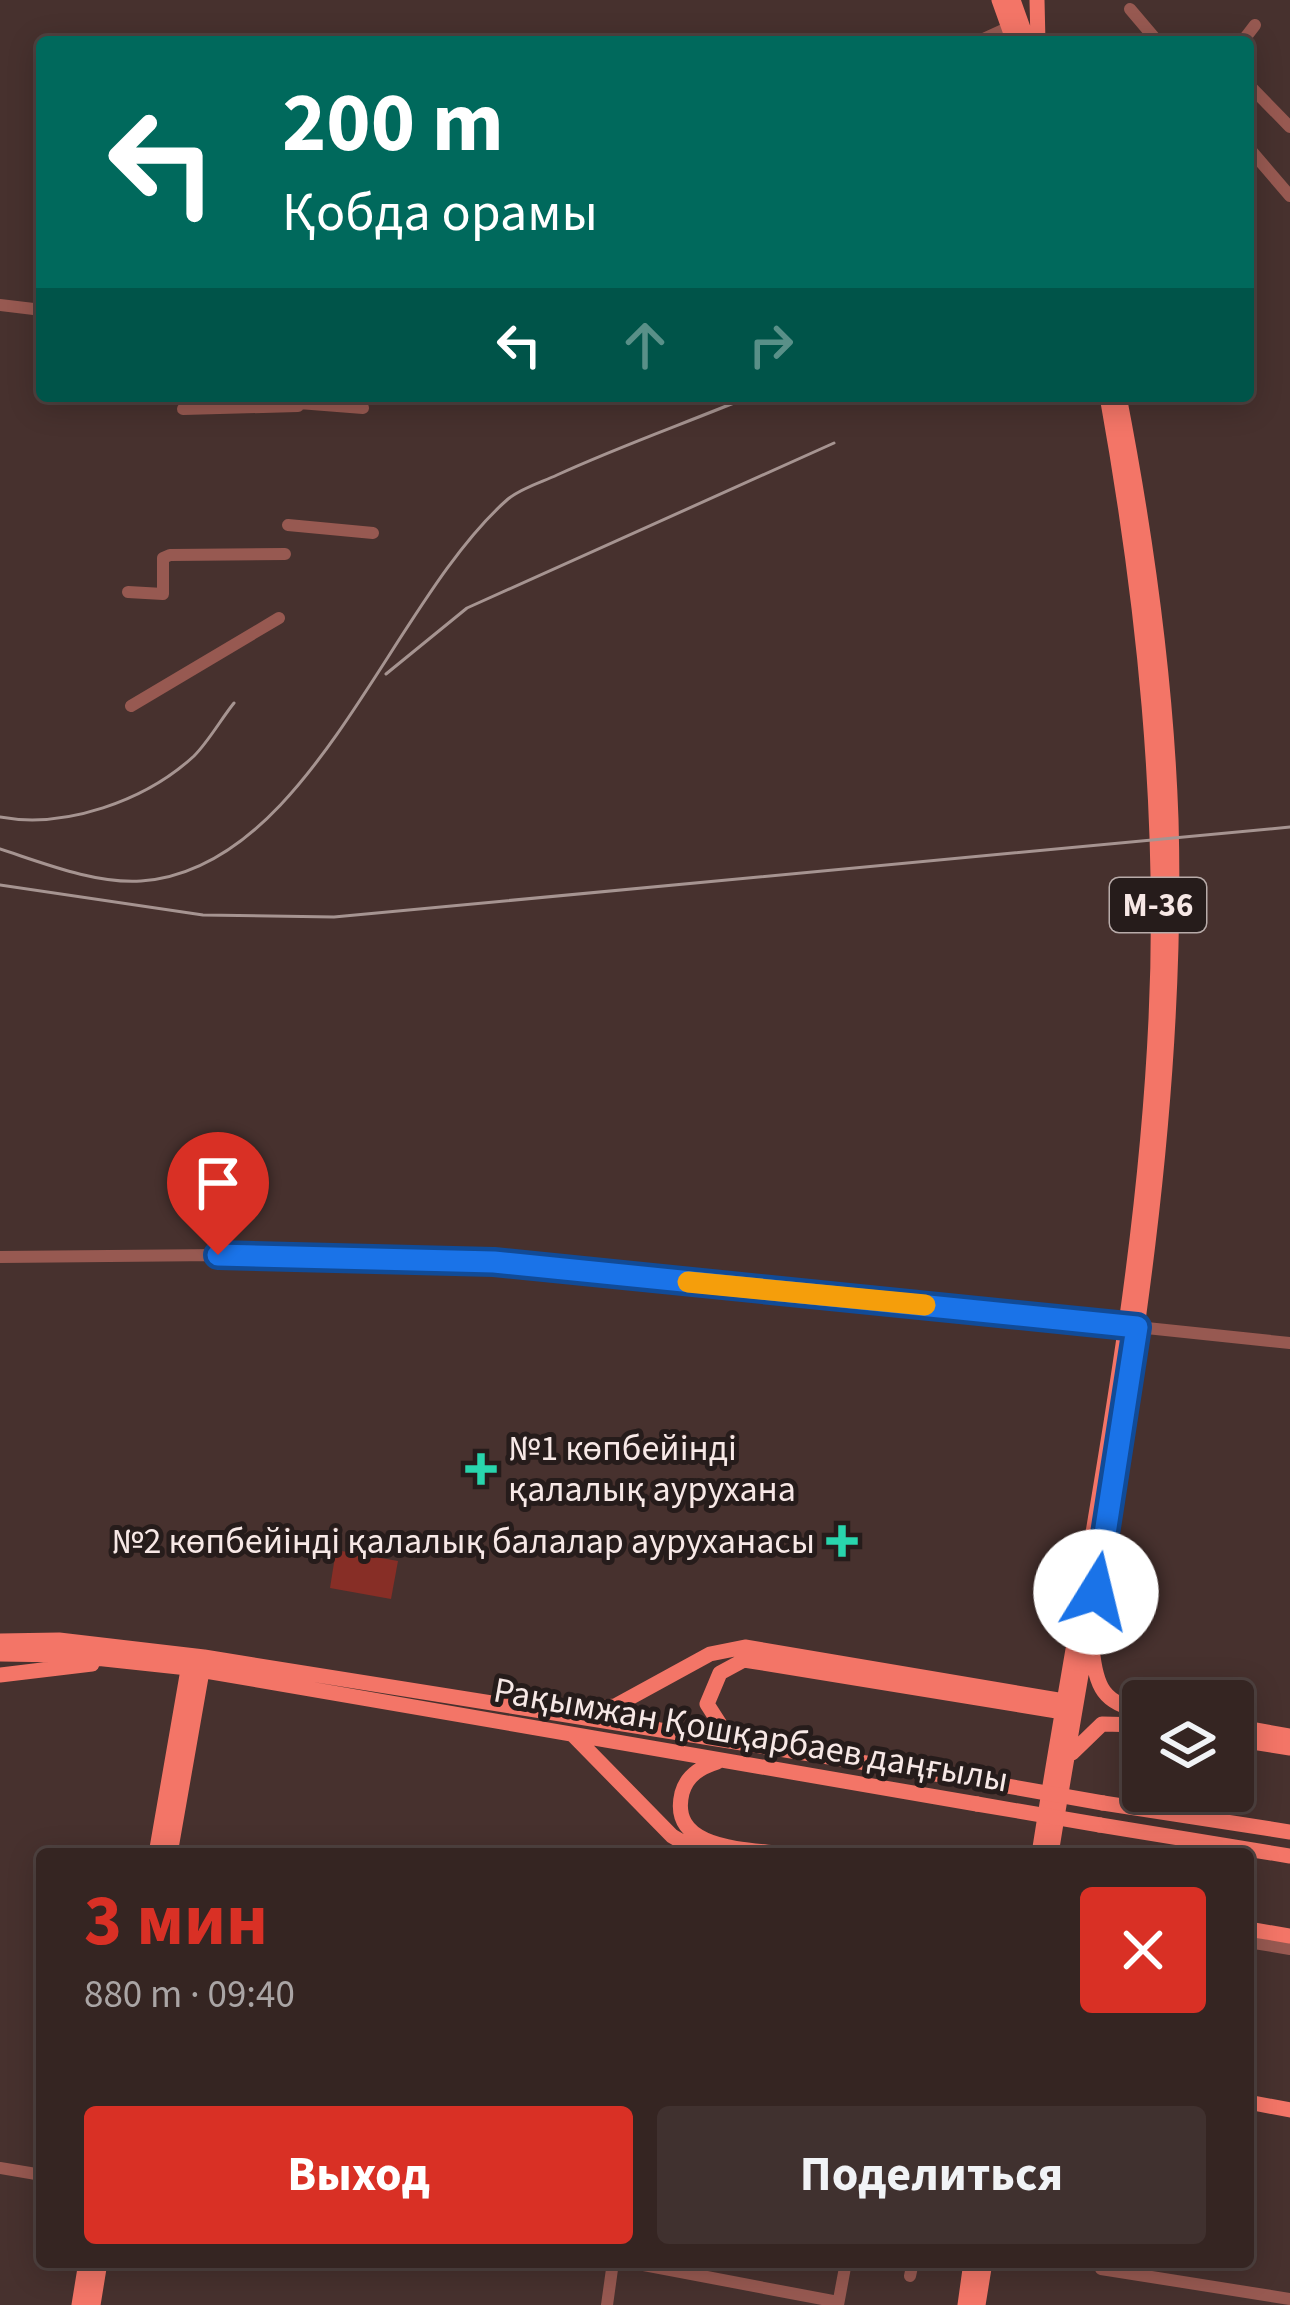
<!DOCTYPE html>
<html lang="ru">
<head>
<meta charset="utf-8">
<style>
	body { margin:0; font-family:"Source Sans 3",sans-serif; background:#40312f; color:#f1f3f6; height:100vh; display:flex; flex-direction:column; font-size:45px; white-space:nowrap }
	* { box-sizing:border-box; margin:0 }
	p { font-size:39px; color:#aaa5a5 }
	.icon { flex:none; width:66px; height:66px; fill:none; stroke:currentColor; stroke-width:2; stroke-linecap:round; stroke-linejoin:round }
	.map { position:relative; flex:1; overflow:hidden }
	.side { position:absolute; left:36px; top:1848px; width:1218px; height:420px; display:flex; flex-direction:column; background:#352522; border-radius:12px; box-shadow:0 6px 30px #0003,0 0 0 3px #4f4240 }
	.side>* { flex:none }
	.top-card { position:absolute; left:36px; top:36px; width:1218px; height:366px; border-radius:12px; box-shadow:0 6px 30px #0003,0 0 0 3px #4f4240; background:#00695c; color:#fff; overflow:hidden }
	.controls { position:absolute; left:1122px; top:1680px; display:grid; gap:24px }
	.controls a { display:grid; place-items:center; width:132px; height:132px; border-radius:12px; background:#352522; box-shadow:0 6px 30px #0003,0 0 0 3px #4f4240; font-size:60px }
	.pin { position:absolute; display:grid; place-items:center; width:102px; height:102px; color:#fff; margin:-123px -51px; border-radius:50% 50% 50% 0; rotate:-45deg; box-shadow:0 0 12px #0007 }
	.pin .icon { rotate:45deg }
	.me { position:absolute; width:132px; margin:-66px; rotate:9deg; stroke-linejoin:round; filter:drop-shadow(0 0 9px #0008) }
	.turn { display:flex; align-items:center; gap:42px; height:252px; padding:0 48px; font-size:54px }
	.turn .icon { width:156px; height:156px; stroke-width:2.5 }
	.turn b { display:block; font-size:84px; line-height:102px }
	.lanes { display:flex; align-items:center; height:114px; padding:0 48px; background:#0003; justify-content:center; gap:60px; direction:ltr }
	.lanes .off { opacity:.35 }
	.round { display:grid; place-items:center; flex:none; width:126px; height:126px; border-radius:12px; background:#40312f }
	.head { display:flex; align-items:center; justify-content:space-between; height:204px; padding:0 48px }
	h1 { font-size:72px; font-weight:700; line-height:90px; color:#d93025 }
	.button { display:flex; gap:24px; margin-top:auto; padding:24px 48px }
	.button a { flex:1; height:138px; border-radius:12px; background:#d93025; color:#fff; font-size:48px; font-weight:700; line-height:138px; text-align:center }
	.button a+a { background:#40312f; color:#f1f3f6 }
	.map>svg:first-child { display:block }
	.green { fill:#872e26 }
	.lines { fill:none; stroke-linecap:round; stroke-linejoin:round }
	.minor { stroke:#975951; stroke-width:12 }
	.major { stroke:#f37567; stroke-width:15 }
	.rail { stroke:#a69491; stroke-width:3 }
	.major-bridge { stroke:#f37567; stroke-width:15 }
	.route-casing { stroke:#114b97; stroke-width:30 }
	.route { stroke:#1a73e8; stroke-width:21 }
	.slow { stroke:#f59e0b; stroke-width:21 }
	.poi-dot { fill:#29d5ad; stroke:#261c1b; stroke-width:4.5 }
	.labels { text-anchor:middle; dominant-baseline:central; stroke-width:10; stroke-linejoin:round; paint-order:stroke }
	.shield { fill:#261c1b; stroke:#b8aba9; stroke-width:3 }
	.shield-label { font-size:33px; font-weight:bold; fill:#f7e8e6 }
	.poi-label { font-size:36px; fill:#f7e8e6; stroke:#261c1b; text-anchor:start }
	.street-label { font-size:36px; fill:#f7e8e6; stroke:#261c1b }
</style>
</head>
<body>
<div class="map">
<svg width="1290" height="2305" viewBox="0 0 1290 2305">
	<rect width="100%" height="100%" fill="#47312e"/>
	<path class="green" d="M336,1550L398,1561L391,1599L330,1588Z"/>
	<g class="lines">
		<path class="minor" d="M1130,9L1158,42
			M977,42L1014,25
			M1242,42L1255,25
			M1248,84L1290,127
			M1248,147L1290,196
			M0,305L42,310
			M299,403L363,408
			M183,409L298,406
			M288,525L373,533
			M128,592L163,594V558L170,555L285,554
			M131,706L279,618
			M0,1257L218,1255L494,1262L1126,1325
			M1137,1327L1290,1343
			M1248,1942L1290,1949
			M0,2168L42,2175
			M628,2262L838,2302
			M1102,2262L1101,2269L1290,2299
			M910,2276L913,2262
			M607,2305L613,2262
			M838,2305L846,2262"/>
		<path class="major" d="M999,0L1014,42
			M1013,0L1028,42
			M1037,0L1038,42
			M0,1641L59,1640L204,1657L979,1781
			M1092,1648C1096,1687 1103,1704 1143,1711
			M0,1654L67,1655L188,1668L977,1804
			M0,1675L92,1664
			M576,1710L615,1706L710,1654L745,1647L1064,1701
			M1233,1726L1290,1736
			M574,1736L672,1836L703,1854
			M1233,1739L1290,1748
			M730,1740L707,1704L720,1673L744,1660L1063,1712
			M1072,1753L1102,1724L1143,1725
			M717,1762C701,1767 687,1775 682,1793C668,1851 748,1849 785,1854
			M1103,1803L1290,1832
			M1100,1825L1290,1856
			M156,1854L190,1658
			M170,1854L204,1660
			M1039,1854C1082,1577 1143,1300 1156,1019C1166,809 1144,602 1107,396
			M1051,1854C1106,1512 1181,1168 1171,819C1166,677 1146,535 1119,396
			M1248,1929L1290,1936
			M1248,2102L1290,2110
			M79,2305L86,2262
			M93,2305L100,2262
			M965,2305L971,2262
			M978,2305L985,2262"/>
		<path class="rail" d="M386,674L467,608L834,443
			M0,817C65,829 145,801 194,756C209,741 221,719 234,703
			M0,849C43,863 95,884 141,881C311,869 390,602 508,499C521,488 542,482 557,475C620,446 686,423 751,396
			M0,885L203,915L334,917L1290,827"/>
		<path class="major-bridge" d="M979,1781L1103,1803
			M977,1804L1100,1825"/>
	</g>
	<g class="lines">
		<defs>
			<path id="route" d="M218,1255L494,1262L1137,1327L1096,1592"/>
		</defs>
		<use href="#route" class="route-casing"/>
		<use href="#route" class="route"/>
		<path class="slow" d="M688,1282L925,1305"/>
	</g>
	<g class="poi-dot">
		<path d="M475 1451h12v12h12v12h-12v12h-12v-12h-12v-12h12z"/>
		<path d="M836 1523h12v12h12v12h-12v12h-12v-12h-12v-12h12z"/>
	</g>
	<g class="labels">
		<rect class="shield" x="1110" y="878" width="96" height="54" rx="9"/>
		<g class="shield-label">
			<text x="1158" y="905">M-36</text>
		</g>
		<g class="poi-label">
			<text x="508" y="1448">№1 көпбейінді<tspan x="508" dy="41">қалалық аурухана</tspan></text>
			<text x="815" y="1541" text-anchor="end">№2 көпбейінді қалалық балалар ауруханасы</text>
		</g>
		<g class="street-label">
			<text transform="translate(751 1735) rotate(10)">Рақымжан Қошқарбаев даңғылы</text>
		</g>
	</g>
</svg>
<div class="controls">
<a><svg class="icon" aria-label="layers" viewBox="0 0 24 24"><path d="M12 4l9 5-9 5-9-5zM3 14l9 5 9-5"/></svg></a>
</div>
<div class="pin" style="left:218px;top:1255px;background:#d93025"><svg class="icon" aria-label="arrive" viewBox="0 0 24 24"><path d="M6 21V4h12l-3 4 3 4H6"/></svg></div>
<svg class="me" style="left:1096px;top:1592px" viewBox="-20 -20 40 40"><circle r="19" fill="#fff"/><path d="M0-13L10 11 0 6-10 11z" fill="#1a73e8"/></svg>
<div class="top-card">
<div class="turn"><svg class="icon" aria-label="left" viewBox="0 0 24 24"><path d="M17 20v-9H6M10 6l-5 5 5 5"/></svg><div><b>200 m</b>Қобда орамы</div></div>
<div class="lanes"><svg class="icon" aria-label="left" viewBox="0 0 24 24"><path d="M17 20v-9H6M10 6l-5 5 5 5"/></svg><svg class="icon off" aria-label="ahead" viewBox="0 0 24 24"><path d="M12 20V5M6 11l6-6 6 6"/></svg><svg class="icon off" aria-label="right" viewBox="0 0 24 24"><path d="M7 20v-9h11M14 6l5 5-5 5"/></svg></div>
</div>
<section class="side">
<div class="head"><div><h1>3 мин</h1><p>880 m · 09:40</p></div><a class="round" style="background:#d93025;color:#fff"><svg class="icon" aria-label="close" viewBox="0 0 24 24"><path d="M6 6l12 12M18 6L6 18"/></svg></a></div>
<div class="button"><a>Выход</a><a>Поделиться</a></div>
</section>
</div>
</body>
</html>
